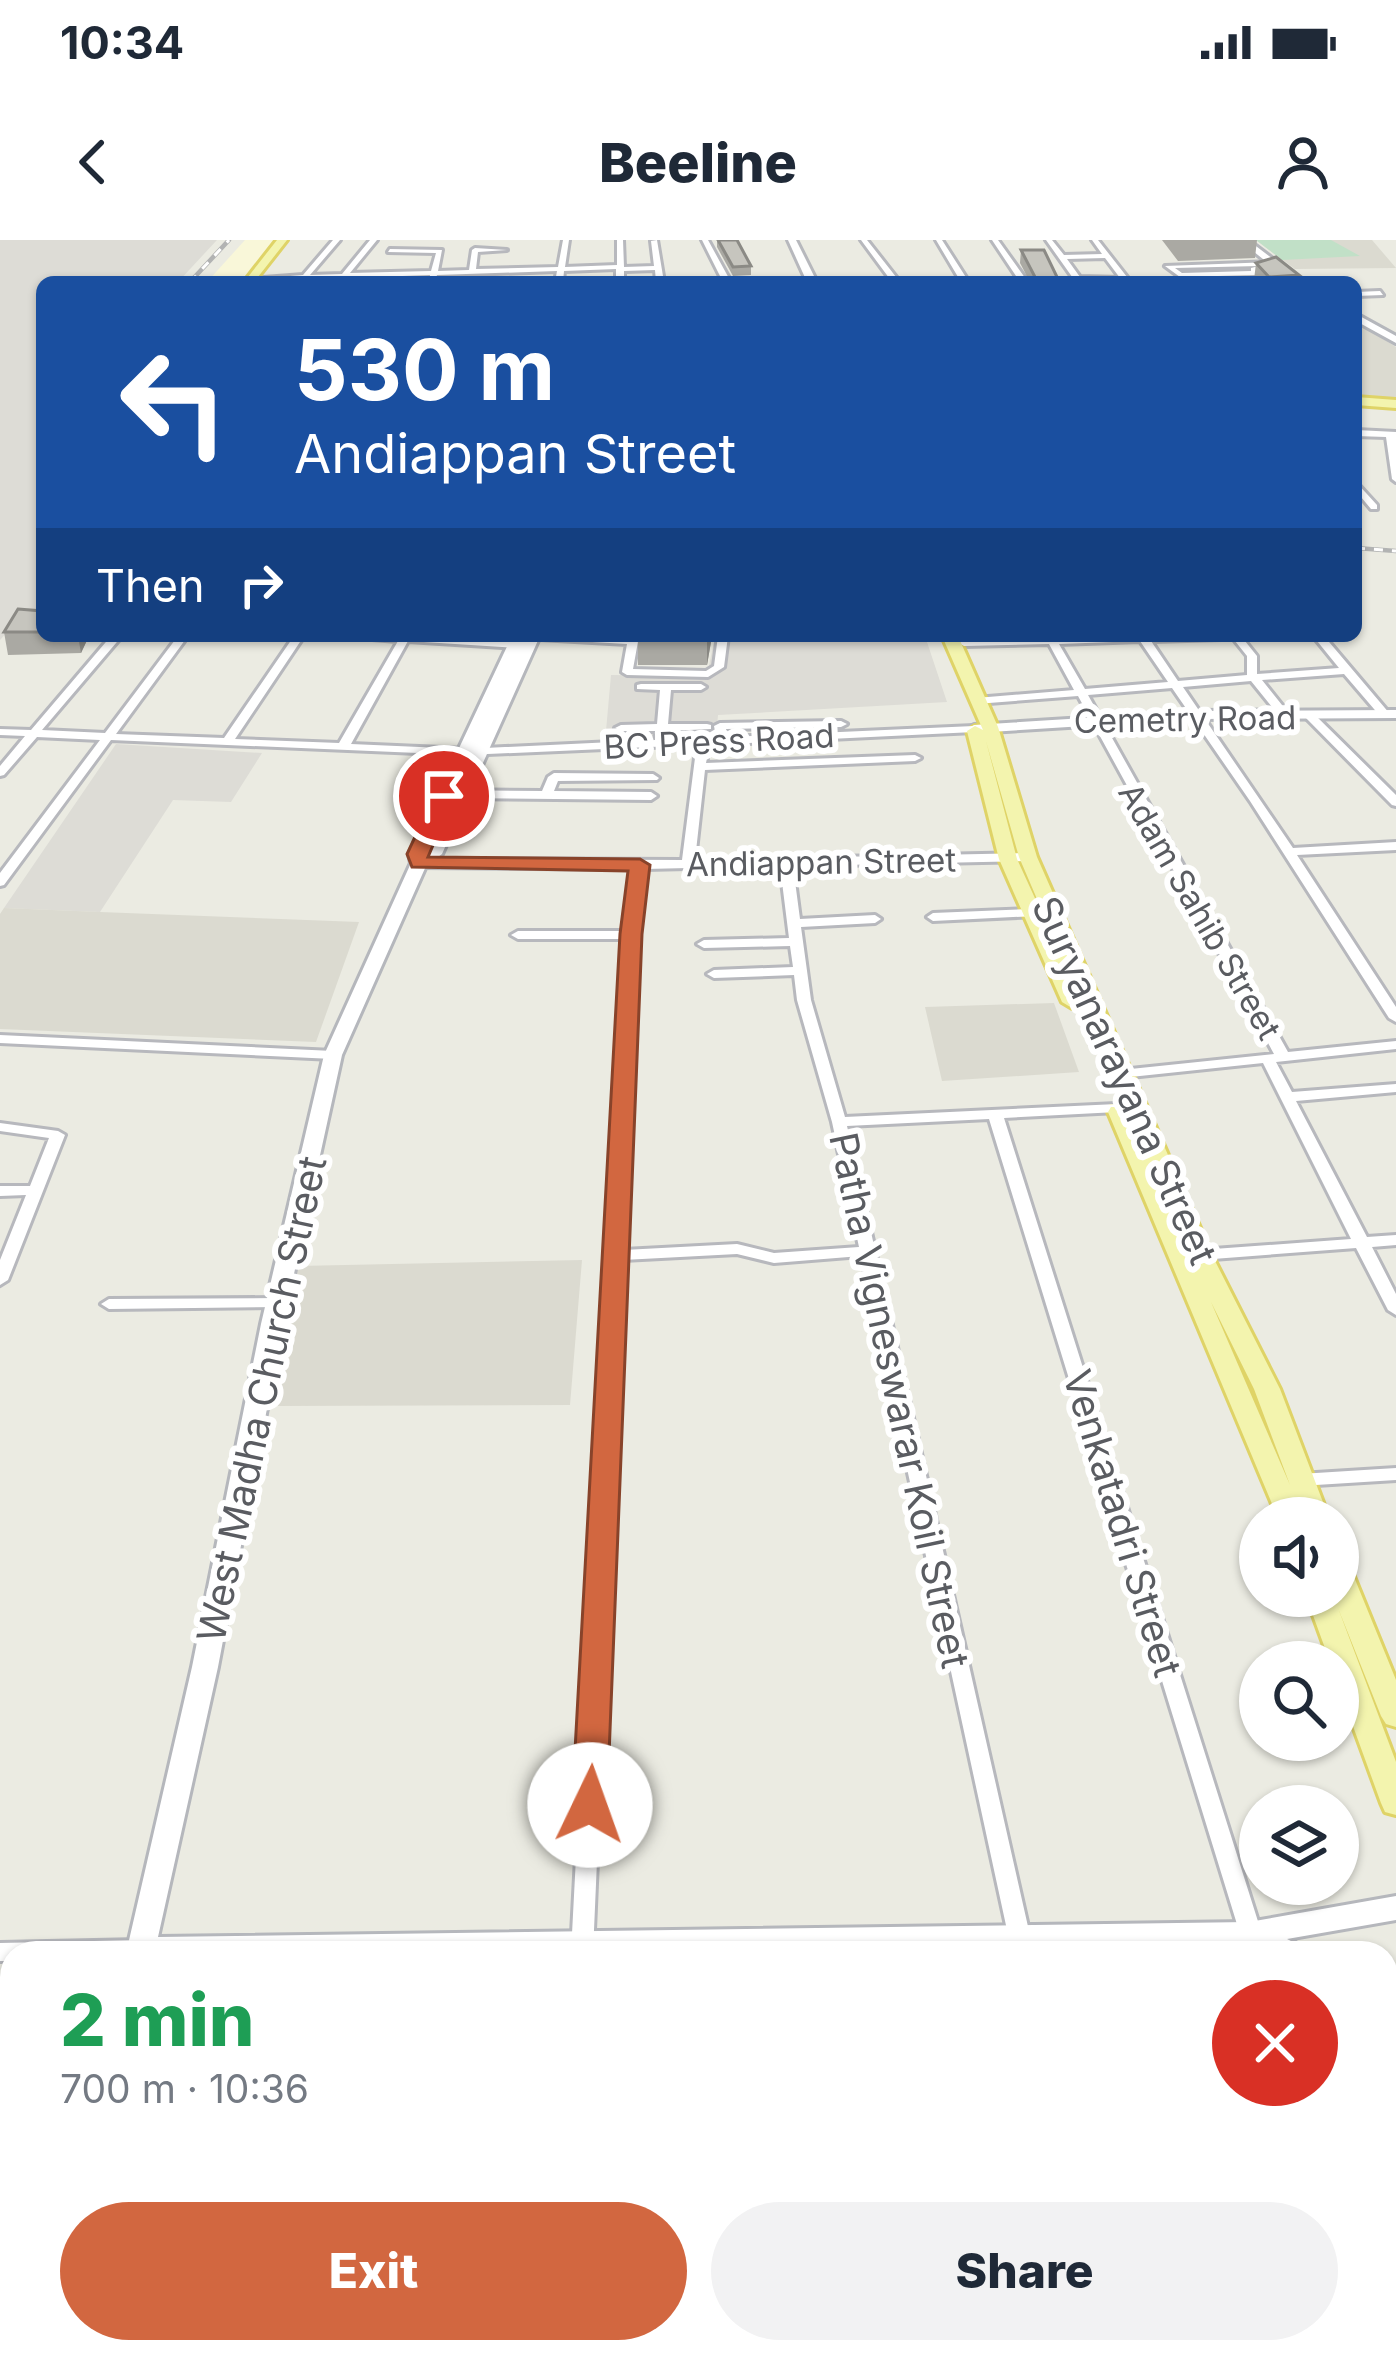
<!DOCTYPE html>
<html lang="en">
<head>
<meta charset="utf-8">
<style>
	body { margin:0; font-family:Inter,sans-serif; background:#f2f2f3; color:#1f2937; height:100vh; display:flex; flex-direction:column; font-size:45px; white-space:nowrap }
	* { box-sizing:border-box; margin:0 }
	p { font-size:39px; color:#747a83 }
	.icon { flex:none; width:66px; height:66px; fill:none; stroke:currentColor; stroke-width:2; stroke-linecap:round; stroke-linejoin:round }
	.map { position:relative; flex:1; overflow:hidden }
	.side { position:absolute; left:0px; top:1701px; width:1398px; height:423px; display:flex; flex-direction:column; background:#fff; border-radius:36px 36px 0 0; box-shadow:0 3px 9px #0004 }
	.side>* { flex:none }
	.top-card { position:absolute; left:36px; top:36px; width:1326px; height:366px; border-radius:18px; box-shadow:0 3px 9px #0004; background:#1a4fa0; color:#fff; overflow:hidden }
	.buttons { position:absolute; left:1239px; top:1257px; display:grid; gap:24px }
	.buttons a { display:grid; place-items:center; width:120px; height:120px; border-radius:50%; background:#fff; box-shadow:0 3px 9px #0004; font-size:60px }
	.pin { position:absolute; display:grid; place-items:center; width:102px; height:102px; color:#fff; margin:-51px; border:6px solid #fff; border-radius:50%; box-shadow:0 3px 12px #0007 }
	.me { position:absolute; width:132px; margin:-66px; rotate:3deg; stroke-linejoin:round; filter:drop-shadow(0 0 9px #0008) }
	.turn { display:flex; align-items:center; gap:42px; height:252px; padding:0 60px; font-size:54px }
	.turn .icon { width:156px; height:156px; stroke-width:2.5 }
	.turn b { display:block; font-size:84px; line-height:102px }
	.then { display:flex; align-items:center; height:114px; padding:0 60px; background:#0003; gap:24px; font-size:45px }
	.round { display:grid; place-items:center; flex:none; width:126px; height:126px; border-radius:63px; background:#f2f2f3 }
	.overview { display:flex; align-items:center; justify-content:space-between; height:204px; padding:0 60px }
	h1 { font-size:72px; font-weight:800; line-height:90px; color:#1e9e55 }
	.action { display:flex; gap:24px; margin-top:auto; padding:24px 60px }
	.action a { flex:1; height:138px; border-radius:72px; background:#d26740; color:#fff; font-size:48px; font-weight:800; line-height:138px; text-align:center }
	.action a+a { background:#f2f2f3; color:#1f2937 }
	.status { display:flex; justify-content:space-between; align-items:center; height:84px; padding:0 60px; background:#fff; direction:ltr }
	.status svg { height:33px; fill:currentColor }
	header { display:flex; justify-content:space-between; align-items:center; height:156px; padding:0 60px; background:#fff; font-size:54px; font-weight:800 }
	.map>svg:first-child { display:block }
	.commercial { fill:#f9f7d9 }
	.industrial { fill:#dddcd6 }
	.education { fill:#dbdad0 }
	.green { fill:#c1e0c7 }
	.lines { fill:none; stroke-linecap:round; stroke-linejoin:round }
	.minor-casing { stroke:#b7b8bd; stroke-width:6 }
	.tertiary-casing { stroke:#b7b8bd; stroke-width:6 }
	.secondary-casing { stroke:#b5b7bc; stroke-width:6 }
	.primary-casing { stroke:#dfd367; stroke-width:6 }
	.minor { fill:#fff; fill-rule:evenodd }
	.tertiary { fill:#fff; fill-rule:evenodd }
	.secondary { fill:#fff; fill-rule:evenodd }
	.primary { fill:#f3f4ae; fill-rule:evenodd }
	.rail-casing { stroke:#b2b3b3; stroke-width:4.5 }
	.rail { stroke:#fff; stroke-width:3; stroke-dasharray:9; stroke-linecap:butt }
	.wall { fill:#aaa9a3 }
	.shaded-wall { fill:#8b8a85 }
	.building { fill:#c6c5be; stroke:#8b8a85; stroke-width:3 }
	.route { fill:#d26740; stroke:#88432a; stroke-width:3 }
	.labels { text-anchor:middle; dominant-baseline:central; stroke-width:12; stroke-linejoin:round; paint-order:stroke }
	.far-street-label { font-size:33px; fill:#5a5c61; stroke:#fff }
	.street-label { font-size:39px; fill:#5a5c61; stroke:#fff }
</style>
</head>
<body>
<div class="status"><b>10:34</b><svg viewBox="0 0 49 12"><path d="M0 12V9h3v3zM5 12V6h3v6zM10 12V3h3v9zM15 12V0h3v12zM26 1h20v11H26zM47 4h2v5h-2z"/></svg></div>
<header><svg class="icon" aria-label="back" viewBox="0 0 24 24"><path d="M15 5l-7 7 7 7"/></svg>Beeline<svg class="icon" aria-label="person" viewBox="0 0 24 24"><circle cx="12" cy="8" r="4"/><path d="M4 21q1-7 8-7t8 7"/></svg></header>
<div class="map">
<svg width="1396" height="2123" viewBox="0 0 1396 2123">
	<rect width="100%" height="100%" fill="#ebebe2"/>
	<path class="commercial" d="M245,0H277L242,42H207Z"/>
	<path class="industrial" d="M0,0H217L178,42H42V379L20,378L0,400Z
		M715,396H925L947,462L718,475L716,496L605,502L611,435L707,436Z
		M116,504L262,513L231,562L173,560L100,672L4,668Z"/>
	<path class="education" d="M1256,0H1372L1396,28L1295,29Z
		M1364,87L1396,107V160L1356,158V88Z
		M4,668L100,672L359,682L316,802L0,789V674Z
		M1054,763L1079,832L942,841L925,767Z
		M582,1020L570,1165L274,1166L298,1026Z"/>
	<path class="green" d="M1256,0H1331L1360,16L1282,20Z"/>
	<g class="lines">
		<defs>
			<path id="minor" d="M333,0H340L310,35L342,34L370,0H377L350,33L431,31L436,13L388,12L390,9L442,10L438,31L469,30L472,10L475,8L507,10L478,12L476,29L558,27L563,0H569L565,27L617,25V0H623L624,27L654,26L651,1L657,0L664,42H656L655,30L624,31V42H616V29L564,31L563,42H555L557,31L437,35L435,42H429L430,35L347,38L343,42H337L339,38L307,39L304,42H298L299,39L264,38L303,35Z
				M702,0H708L731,42H723Z
				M861,0H867L900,42H892Z
				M936,0H942L969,42H961Z
				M992,0H998L1028,42H1020Z
				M1046,0H1052L1064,15L1102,14L1092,0H1098L1131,42L1075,41ZM1105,18L1120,38L1080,37L1067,19Z
				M1274,22L1278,28L1258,31L1260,33L1256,35L1180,37L1165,26ZM1259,26L1251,28V31L1182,33L1175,28Z
				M1380,51L1383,55L1356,56V52Z
				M1356,190L1396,192V242L1392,239L1386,197L1356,196Z
				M1356,242L1377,265V269H1371L1356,251Z
				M111,396H122L42,490L105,493L178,396H188L116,494L224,498L294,396H304L235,499L339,503L398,401L372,399L367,396H422L516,402L521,405L516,408L408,401L351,504L465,509L655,500L656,491H621L615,488L621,485L657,484L660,450L637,449V445L641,444H701L706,447L701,450H671L668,484H707L711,485V489L667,491V499L716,497L714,486L720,483L841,481L847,484L841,487L726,489L728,497L974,486L980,489L974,492L728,504L723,506L718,504L465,515L111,500L4,645L0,646V633L100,500L37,497L4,535L0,536V526L25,496L0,495V489L31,490Z
				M535,396H639L633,429L706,431L714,426L718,396H728L724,427L708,437L627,435L622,432L627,404L540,399Z
				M1045,396H1227L1222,399L1151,401L1178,441L1247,435V416L1231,396H1241L1257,416V434L1339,428L1313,396H1324L1390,474L1380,476L1344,434L1262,440L1290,475L1284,478L1280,477L1251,441L1183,447L1293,608L1396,602V610L1297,615L1396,767V782L1389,778L1250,561L1172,448L1088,455L1288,812L1396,801V809L1276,822L1292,852L1396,844V852L1296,861L1367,997L1396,995V1005L1372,1007L1396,1054V1075L1388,1070L1356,1008L1200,1020L1192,1015L1200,1010L1351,999L1263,823L1121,838L1114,834L1121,830L1274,814L1078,456L976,464L971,461L976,458L1074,450L1049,404L964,406L959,403L964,400ZM1140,401L1168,442L1085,449L1059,404Z
				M1305,473H1313L1396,555V566L1392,565L1305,477Z
				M701,515L707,518L706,523L915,515L921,518L915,521L705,530L695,620L1028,613L1034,617L1028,621L793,626L800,679L875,675L881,679L875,683L801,687L811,760L845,877L1117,864L1124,868L1117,872L1004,878L1262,1694L1259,1701L1251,1703L1243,1701L1240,1694L989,879L847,886L1034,1713H1012L861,1016L774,1023L737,1014L623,1020L593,1713H571L624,699H518L511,695L518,691H625L632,629L419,627L413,623L419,619L682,620L695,518ZM780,626L789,698L704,700L697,704L704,708L790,706L793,727L714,730L707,734L714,738L794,735L797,760L832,882L859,1007L774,1013L737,1004L624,1010L638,695L645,629Z
				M554,533L653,534L659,538L657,540L558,541L554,551L651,552L657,556L651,560L448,558L442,554L448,550L542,551L548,537Z
				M1031,669L1037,673L1036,676L933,681L927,677L933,673Z
				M0,795L333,811L340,815L333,819L0,803Z
				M0,883L58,891L65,895L8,1040L0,1045V1020L26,955L0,956V946H30L49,898L0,891Z
				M277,1058L283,1059L285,1063L283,1067L109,1069L101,1064L109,1059Z
				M1396,1228V1240L1300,1246L1294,1244L1291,1240L1294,1236L1300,1234Z
				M141,1700L149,1702L152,1709L150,1713H12V1721H0V1703Z
				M123,2112H149L147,2123H121Z
				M328,2112H354L353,2123H327Z
				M545,2112H571L570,2123H544Z
				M823,2112H849V2123H823Z
				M1084,2112H1110L1112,2123H1086Z"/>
			<path id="tertiary" d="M788,0H796L817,42H807Z"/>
			<path id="secondary" d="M1239,0H1248L1303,42H1292Z
				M1356,74L1396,96V103L1356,81Z
				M512,396H526L426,612L526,396H540L442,614L426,626L342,815L283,1084L218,1427L158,1697L1249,1682L1396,1656V1680L1287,1699L1299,1705L1303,1713H1262L1248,1706L724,1713H129L127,1709L192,1427L261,1084L324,815L411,623L409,614Z
				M1396,470V478L1197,479L974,493L967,489L974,485L1197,471Z
				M1386,1741L1396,1744V1769L1386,1766Z"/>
			<path id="primary" d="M277,0H287L254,42H244Z
				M1356,157L1396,160V168L1356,165Z
				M942,396H958L998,487L1037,617L1212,1015L1280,1149L1329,1278H1278L1108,872L1111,867H1125L1081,763L1072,768L1062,762L999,619L967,491L975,486L983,490ZM986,501L1019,617L1061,715L1017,619ZM1211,1062L1254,1149L1290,1245Z
				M1338,1322L1348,1325L1352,1332L1396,1440V1487L1386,1484L1381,1476L1338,1368L1396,1522V1575L1385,1572L1381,1563L1338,1445V1422H1330L1306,1356H1338Z"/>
		</defs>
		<use href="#minor" class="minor-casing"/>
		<use href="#tertiary" class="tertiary-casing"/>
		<use href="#secondary" class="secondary-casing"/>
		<use href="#primary" class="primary-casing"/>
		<use href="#minor" class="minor"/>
		<use href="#tertiary" class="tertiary"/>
		<use href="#secondary" class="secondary"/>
		<use href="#primary" class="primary"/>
		<defs>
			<path id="rail" d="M190,42L229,0
				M1356,308L1396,311"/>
		</defs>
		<use href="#rail" class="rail-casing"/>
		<use href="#rail" class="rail"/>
	</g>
	<path class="wall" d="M717,0L751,26V35L733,36L717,7Z
		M1162,0H1257L1255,18L1178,21Z
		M1021,10L1058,39V42H1030L1020,23Z
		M1256,23L1299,35L1298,42H1256L1254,40Z
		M42,371V396H89L81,413L8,415L4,392Z
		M638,396H712L707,425H638Z"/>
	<path class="shaded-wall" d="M78,396H89L81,413Z
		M707,396H712L707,425Z"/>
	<path class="building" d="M718,0H737L751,26L733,27Z
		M1021,10H1044L1058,39H1036Z
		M1276,17L1299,35L1269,37L1256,23Z
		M18,369L42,371V392H4Z"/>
	<path class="route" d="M444,550L454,556L428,617L640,619L650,625L642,694L607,1565L602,1575L590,1579L577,1575L572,1565L620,694L628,631L412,627L407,614L434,556Z"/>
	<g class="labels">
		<g class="far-street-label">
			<text transform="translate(1185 479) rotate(-1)">Cemetry Road</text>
			<text transform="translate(719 501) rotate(-3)">BC Press Road</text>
			<text transform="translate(821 622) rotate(-1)">Andiappan Street</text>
			<text transform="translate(1200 671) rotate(60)">Adam Sahib Street</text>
		</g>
		<g class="street-label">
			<text transform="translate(1125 840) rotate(66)">Suryanarayana Street</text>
			<text transform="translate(261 1159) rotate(-78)">West Madha Church Street</text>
			<text transform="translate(900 1160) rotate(78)">Patha Vigneswarar Koil Street</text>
			<text transform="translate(1123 1283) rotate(73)">Venkatadri Street</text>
		</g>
	</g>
</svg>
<div class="buttons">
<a><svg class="icon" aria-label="sound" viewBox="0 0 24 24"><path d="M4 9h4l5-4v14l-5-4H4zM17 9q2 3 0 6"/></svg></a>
<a><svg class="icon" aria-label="search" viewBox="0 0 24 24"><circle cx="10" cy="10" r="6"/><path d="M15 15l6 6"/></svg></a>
<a><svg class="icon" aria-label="layers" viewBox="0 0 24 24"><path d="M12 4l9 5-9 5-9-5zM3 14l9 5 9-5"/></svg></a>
</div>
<div class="pin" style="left:444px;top:556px;background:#d93025"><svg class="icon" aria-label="arrive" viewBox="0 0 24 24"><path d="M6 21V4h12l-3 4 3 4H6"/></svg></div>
<svg class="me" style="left:590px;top:1565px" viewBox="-20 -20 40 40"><circle r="19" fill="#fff"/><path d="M0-13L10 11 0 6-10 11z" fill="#d26740"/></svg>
<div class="top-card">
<div class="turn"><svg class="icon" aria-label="left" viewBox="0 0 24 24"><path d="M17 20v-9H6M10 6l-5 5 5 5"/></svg><div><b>530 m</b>Andiappan Street</div></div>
<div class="then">Then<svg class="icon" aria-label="right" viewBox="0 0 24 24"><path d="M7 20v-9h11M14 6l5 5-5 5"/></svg></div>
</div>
<section class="side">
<div class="overview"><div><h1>2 min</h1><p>700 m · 10:36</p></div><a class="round" style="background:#d93025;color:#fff"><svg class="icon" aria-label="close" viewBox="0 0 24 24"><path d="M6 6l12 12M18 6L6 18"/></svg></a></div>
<div class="action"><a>Exit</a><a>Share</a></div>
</section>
</div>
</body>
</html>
